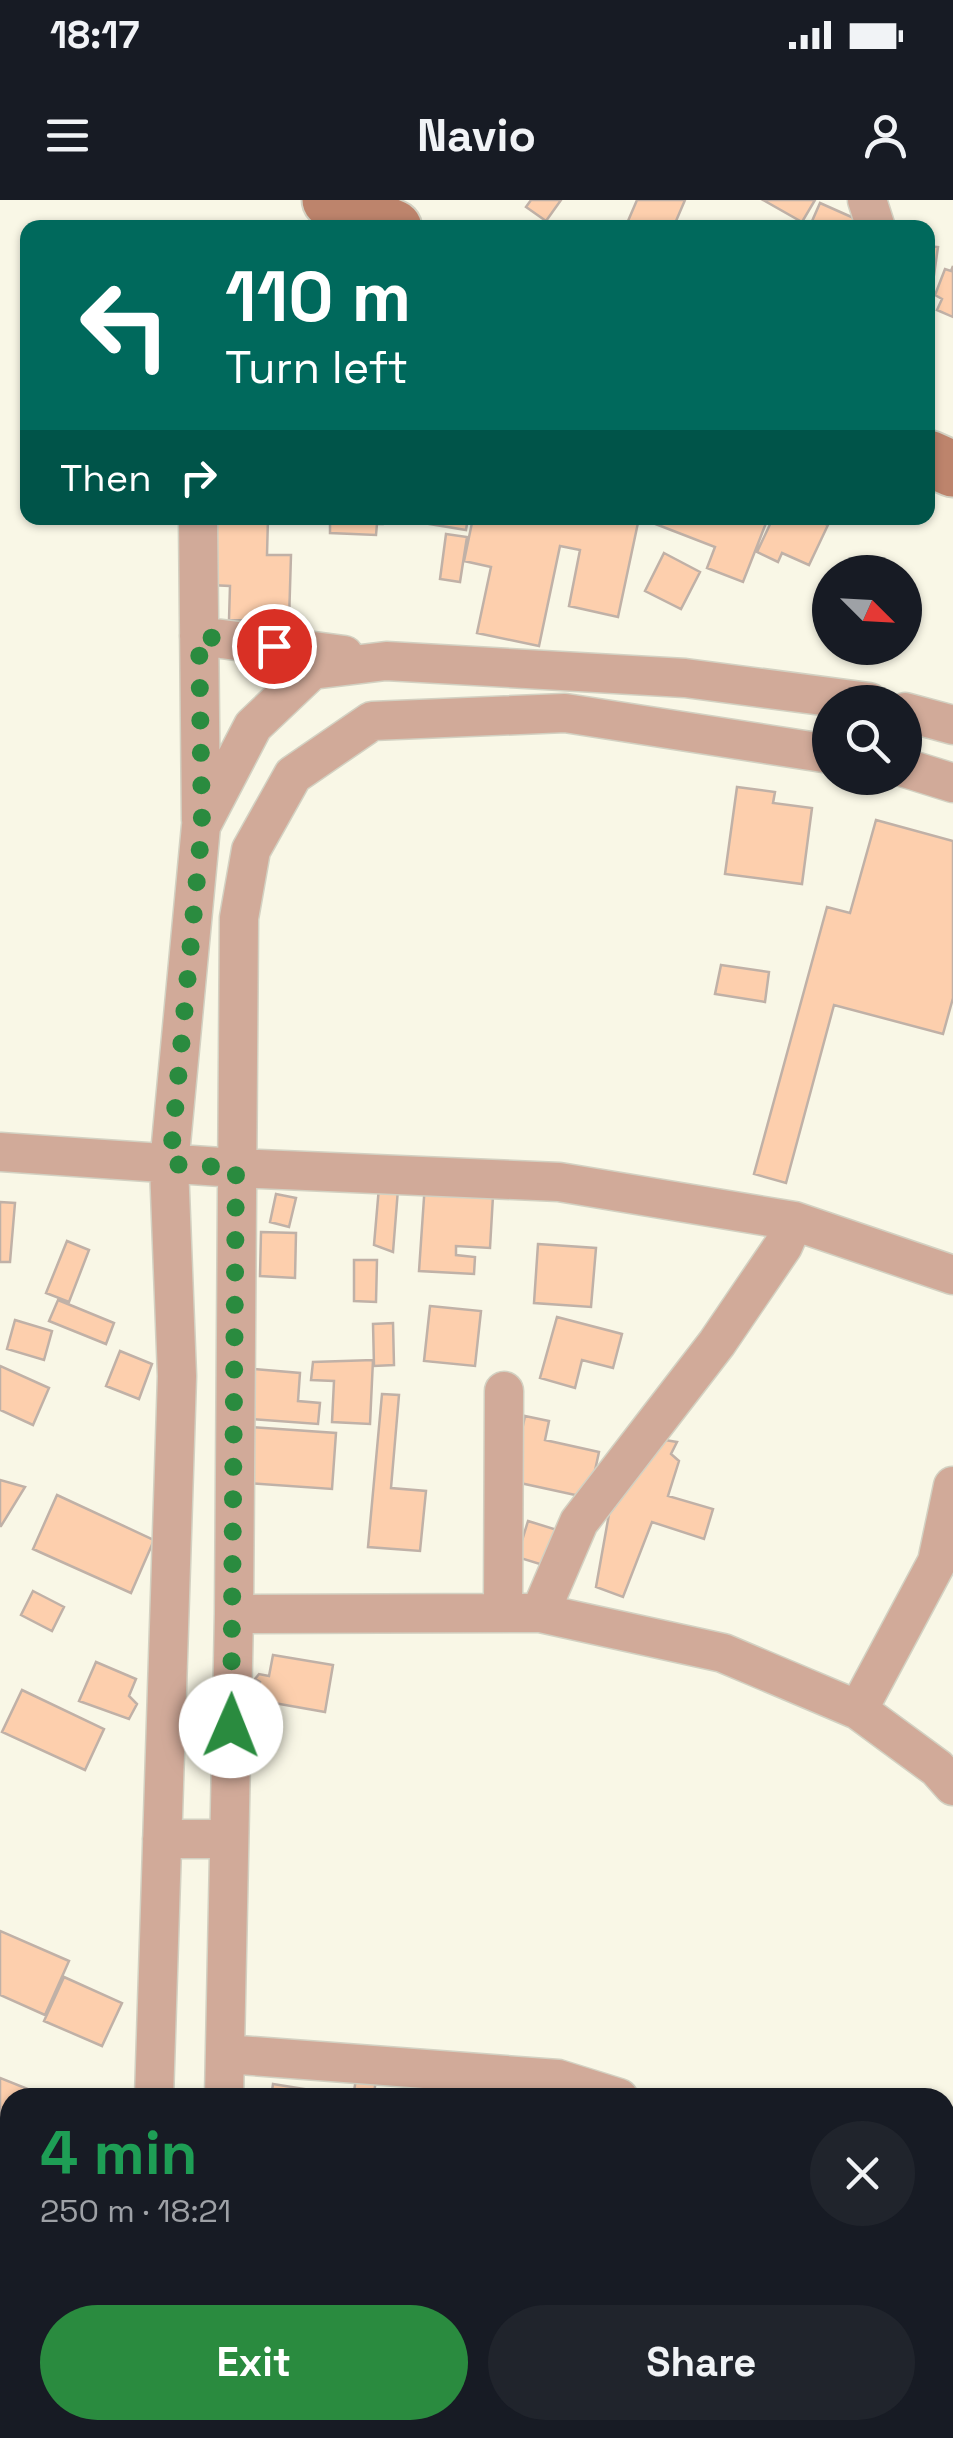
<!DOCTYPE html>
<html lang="en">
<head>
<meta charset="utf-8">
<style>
	body { margin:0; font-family:"Space Grotesk",sans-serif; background:#20242c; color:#f1f3f6; height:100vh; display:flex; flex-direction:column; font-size:38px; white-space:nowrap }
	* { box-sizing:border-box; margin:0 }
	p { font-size:32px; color:#9ea1a6 }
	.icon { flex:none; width:55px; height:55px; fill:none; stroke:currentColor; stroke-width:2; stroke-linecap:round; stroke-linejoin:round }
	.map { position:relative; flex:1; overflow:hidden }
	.drawer { position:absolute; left:0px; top:1888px; width:955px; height:352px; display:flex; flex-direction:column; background:#171b24; border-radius:30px 30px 0 0; box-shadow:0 2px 8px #0004 }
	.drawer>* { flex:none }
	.guide { position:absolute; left:20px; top:20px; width:915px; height:305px; border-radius:20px; box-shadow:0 2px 8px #0004; background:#00695c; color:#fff; overflow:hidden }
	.needle { width:65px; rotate:114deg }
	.fabs { position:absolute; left:812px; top:355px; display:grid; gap:20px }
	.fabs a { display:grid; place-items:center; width:110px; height:110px; border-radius:50%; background:#171b24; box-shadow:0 2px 8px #0004; font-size:50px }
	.pin { position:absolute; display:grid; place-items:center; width:85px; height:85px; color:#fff; margin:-42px; border:5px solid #fff; border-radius:50%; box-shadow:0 2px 10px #0007 }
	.me { position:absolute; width:110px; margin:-55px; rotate:1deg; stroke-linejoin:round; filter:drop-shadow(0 0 8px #0008) }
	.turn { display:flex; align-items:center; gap:35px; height:210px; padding:0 40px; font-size:45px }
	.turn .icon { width:130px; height:130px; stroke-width:2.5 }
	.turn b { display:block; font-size:70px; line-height:85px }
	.then { display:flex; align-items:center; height:95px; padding:0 40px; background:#0003; gap:20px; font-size:38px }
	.round { display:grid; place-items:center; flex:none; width:105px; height:105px; border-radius:52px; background:#20242c }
	.summary { display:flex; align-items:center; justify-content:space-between; height:170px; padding:0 40px }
	h1 { font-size:60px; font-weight:700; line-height:75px; color:#1e9e55 }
	.action { display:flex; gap:20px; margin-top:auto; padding:20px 40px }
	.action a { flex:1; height:115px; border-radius:60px; background:#2a8b3f; color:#fff; font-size:40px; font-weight:700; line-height:115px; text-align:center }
	.action a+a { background:#20242c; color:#f1f3f6 }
	.status { display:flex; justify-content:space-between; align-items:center; height:70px; padding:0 50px; background:#171b24; direction:ltr }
	.status svg { height:28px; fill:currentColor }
	header { display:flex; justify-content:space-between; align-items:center; height:130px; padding:0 40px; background:#171b24; font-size:45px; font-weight:700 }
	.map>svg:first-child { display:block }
	.building { fill:#fdcfad; stroke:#c0b1a7; stroke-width:2.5 }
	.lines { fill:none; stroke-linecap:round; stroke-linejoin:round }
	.street-casing { stroke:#d3d1c2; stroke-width:41 }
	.secondary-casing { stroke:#d3d1c2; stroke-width:59 }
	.street { stroke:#d1aa99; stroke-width:38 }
	.secondary { stroke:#bd846c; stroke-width:55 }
	.route { stroke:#2a8b3f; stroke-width:18; stroke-dasharray:0 32.4 }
</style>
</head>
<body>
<div class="status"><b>18:17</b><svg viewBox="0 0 49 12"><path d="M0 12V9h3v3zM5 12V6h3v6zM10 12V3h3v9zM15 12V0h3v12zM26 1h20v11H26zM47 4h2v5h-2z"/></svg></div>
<header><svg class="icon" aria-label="menu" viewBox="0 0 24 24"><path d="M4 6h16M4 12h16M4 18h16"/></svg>Navio<svg class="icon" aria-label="person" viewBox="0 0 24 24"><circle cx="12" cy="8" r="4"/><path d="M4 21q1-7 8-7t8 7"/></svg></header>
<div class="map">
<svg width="953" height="2238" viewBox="0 0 953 2238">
	<rect width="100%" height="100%" fill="#f9f7e6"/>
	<path class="building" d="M531,0H561L546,21L526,7Z
		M637,0H685L673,28H625Z
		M763,0H815L802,22Z
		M820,3L865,23L863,28H809Z
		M928,46L938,47L932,89H928Z
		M953,66V117L937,110L942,99L935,95L945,69L951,71Z
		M211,318H268L267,355H291L289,421L229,420L230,386L210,385Z
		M308,318H386L383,324H377L376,335L330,333V323H307Z
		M393,318H468L466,330Z
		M473,318H639L618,417L569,406L580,350L560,346L539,446L477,433L491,367L464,361Z
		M640,318H768L743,382L707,368L715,347Z
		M773,318H812L828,325L809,365L782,353L778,362L757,352Z
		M446,334L467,337L460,382L440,379Z
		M664,353L700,372L681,409L645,391Z
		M737,587L775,592L773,603L812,608L802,684L725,674Z
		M876,620L953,641V798L943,834L834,805L786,983L754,974L827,707L850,713Z
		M721,765L769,772L765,802L715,794Z
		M425,983L493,996L490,1048L456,1046V1055L475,1057L474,1074L419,1071Z
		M379,987L398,989L393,1052L374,1045Z
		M276,994L296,998L289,1027L270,1022Z
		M0,1002L15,1003L10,1062H0Z
		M261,1032L296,1033L295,1078L260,1076Z
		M67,1041L89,1050L69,1102L46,1093Z
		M538,1044L596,1048L591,1107L534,1103Z
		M354,1060H377L376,1102L354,1101Z
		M58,1100L114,1123L106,1144L49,1121Z
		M430,1106L481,1111L475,1166L424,1161Z
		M557,1117L622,1134L613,1168L582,1160L575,1188L540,1178Z
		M15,1120L52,1131L44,1160L7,1149Z
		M393,1123L394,1165L374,1166L373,1124Z
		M120,1151L152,1164L139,1199L106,1186Z
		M373,1160L370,1224L332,1222L334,1181L311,1180L313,1162Z
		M0,1166L49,1188L33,1225L0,1210Z
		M253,1169L300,1173L298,1201L320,1203L318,1224L249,1219Z
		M382,1194L399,1195L391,1288L426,1291L420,1351L368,1347Z
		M525,1216L549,1221L545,1240L599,1252L589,1298L511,1281Z
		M250,1227L336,1233L332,1289L246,1283Z
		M665,1240L677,1242L671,1254L679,1261L668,1296L713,1309L704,1339L652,1322L623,1397L596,1387L609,1314Z
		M0,1280L25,1287L1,1326H0Z
		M57,1295L154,1340L131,1393L33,1349Z
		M528,1321L567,1333L556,1369L517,1357Z
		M33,1391L64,1407L52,1431L21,1415Z
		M273,1455L333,1465L325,1512L257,1500L260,1482L255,1479L259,1474L269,1476Z
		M96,1462L136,1479L129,1496L137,1504L129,1519L79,1501Z
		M22,1490L104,1529L85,1570L2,1532Z
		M0,1731L69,1761L45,1815L0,1795Z
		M64,1777L122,1803L102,1846L44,1821Z
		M357,1872L377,1875L373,1898H353Z
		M0,1878L50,1898H10V1920L0,1916Z
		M273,1884L323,1892L322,1898H271Z
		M0,2065L10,2070V2102L2,2119Z
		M0,2201L10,2205V2230L0,2226Z
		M261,2230H277L286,2238H255Z"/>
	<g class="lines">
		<defs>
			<path id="street" d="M867,0L876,28
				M198,318L201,620
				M199,436L344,455
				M905,512L953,525
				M905,568L953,583
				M0,952L236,968L559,982L794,1021L953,1075
				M503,1412L504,1191
				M540,1413L579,1322L717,1143L783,1046L794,1021
				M234,1414L540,1413L723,1453L858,1510L937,1568L953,1586
				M858,1510L937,1362L953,1286
				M162,1639H229
				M226,1854L558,1879L619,1898
				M154,1898L177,1176L169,965L201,626L253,526L312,470L386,461L685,478L869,502
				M224,1898L234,1414L239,718L251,650L293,575L372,521L565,513L830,554
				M0,1994L10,1998
				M945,2046L953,2040
				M148,2230V2238
				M362,2230L373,2238
				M877,2230L882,2238
				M208,2238V2230"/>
			<path id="secondary" d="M330,0L394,28
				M928,258L953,269"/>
		</defs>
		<use href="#street" class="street-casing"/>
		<use href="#secondary" class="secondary-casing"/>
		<use href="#street" class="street"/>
		<use href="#secondary" class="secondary"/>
	</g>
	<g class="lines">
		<path class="route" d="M231,1526L236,968L170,964L202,626L199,436L274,446"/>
	</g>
</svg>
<div class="fabs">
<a><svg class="needle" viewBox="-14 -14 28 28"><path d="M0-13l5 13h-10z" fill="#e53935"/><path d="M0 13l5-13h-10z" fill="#9ea1a6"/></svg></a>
<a><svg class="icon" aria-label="search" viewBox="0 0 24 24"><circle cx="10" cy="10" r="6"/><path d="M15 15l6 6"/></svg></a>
</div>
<div class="pin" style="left:274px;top:446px;background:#d93025"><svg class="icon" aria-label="arrive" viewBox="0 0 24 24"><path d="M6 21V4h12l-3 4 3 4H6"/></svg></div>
<svg class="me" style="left:231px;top:1526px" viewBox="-20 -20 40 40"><circle r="19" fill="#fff"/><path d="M0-13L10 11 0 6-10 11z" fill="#2a8b3f"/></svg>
<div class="guide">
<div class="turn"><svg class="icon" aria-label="left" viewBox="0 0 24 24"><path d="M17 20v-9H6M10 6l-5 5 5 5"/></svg><div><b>110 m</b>Turn left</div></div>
<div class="then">Then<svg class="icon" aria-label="right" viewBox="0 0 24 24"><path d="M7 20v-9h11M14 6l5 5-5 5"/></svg></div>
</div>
<section class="drawer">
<div class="summary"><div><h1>4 min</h1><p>250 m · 18:21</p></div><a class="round"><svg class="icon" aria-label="close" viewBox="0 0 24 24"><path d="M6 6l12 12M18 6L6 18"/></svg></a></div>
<div class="action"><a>Exit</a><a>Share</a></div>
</section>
</div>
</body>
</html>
